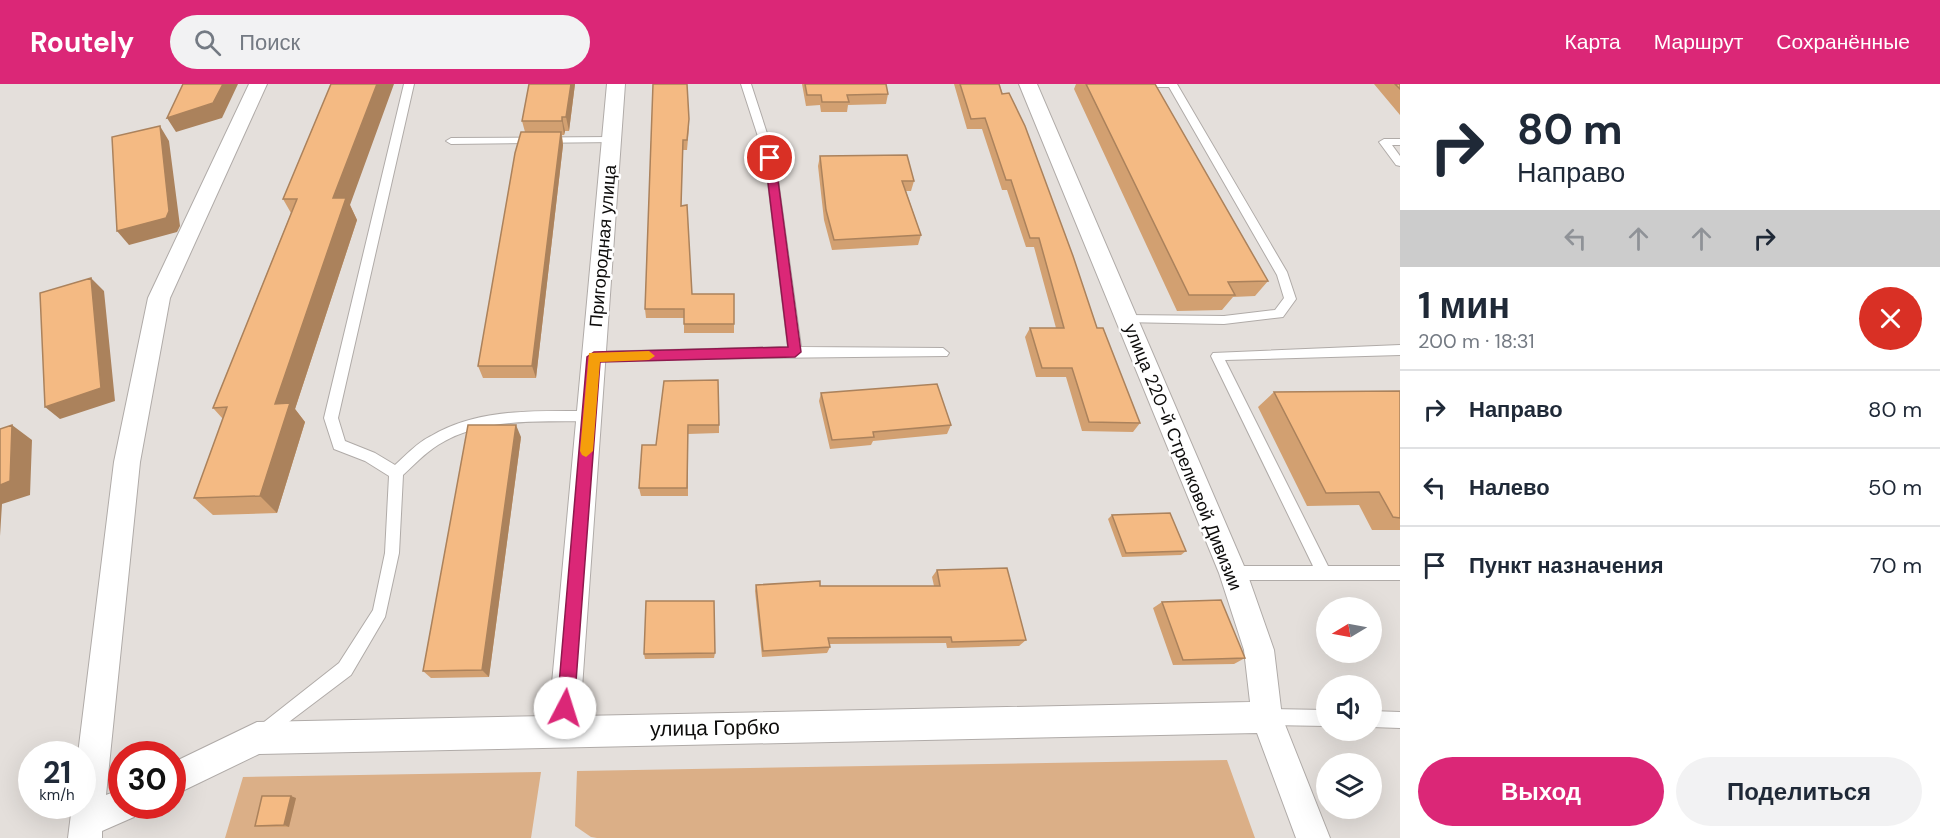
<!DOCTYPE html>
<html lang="ru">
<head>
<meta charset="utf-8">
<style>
	body { margin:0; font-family:"DM Sans",sans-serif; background:#f2f2f3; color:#1f2937; height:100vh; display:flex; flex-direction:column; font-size:22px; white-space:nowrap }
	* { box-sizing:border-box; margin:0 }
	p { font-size:20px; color:#747a83 }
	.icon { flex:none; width:33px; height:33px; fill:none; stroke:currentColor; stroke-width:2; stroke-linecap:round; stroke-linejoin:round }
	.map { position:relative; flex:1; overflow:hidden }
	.sheet { display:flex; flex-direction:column; background:#fff; width:540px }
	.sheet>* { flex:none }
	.top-card { background:#fff; color:#1f2937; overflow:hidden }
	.needle { width:39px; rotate:260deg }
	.tools { position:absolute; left:1316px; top:513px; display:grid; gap:12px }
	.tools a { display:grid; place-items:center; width:66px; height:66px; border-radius:50%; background:#fff; box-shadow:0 6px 24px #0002; font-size:30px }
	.speed { position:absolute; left:18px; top:657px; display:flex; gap:12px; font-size:30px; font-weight:700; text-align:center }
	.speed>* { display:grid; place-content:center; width:78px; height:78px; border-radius:50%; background:#fff; box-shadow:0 6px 24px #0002; line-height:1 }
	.speed small { font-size:15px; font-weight:400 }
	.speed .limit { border:9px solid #d22; background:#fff; color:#111 }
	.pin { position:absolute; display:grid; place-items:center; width:51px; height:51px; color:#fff; margin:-26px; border:3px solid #fff; border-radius:50%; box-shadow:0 2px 6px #0007 }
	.me { position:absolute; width:66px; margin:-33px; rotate:5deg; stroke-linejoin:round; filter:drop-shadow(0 0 4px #0008) }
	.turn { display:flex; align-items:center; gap:21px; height:126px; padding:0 18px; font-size:27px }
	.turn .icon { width:78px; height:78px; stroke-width:2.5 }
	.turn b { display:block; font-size:42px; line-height:51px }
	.lanes { display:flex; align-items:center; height:57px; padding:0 18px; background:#0003; justify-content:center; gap:30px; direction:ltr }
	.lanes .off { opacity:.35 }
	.round { display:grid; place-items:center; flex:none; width:63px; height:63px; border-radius:32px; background:#f2f2f3 }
	.summary { display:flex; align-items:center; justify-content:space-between; height:102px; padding:0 18px }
	h1 { font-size:36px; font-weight:700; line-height:45px }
	.button { display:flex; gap:12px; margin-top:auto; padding:12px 18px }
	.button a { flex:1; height:69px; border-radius:36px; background:#db2777; color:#fff; font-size:24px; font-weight:700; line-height:69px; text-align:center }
	.button a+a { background:#f2f2f3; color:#1f2937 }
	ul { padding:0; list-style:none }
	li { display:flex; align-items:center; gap:18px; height:78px; padding:0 18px; border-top:2px solid #e0e1e3 }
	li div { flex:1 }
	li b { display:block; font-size:22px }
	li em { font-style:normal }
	header { display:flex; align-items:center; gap:36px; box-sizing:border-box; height:84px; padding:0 30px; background:#db2777; color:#fff }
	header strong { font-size:28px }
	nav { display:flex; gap:33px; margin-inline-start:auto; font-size:21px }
	.search { width:420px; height:54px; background:#f2f2f3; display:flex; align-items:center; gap:15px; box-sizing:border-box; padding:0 21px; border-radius:33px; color:#747a83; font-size:22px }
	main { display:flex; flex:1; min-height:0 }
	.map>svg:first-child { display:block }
	.green { fill:#dbaf87 }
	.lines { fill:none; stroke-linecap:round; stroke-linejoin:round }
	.lane-casing { stroke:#b0aba8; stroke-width:2 }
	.street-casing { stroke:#b0aba8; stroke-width:2 }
	.lane { fill:#fff; fill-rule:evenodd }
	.street { fill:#fff; fill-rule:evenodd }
	.wall { fill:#d2a071 }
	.shaded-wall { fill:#ab825c }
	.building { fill:#f4ba83; stroke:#ab825c; stroke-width:1.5 }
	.route { fill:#db2777; stroke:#8e194d; stroke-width:1.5 }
	.slow { fill:#f59e0b }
	.labels { text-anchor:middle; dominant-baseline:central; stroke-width:5; stroke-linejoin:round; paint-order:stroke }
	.street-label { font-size:18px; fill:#0d0c0b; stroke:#fff }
	.near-street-label { font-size:21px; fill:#0d0c0b; stroke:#fff }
</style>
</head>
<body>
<header>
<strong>Routely</strong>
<div class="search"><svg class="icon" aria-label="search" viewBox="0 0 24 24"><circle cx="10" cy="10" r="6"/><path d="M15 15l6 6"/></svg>Поиск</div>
<nav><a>Карта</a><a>Маршрут</a><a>Сохранённые</a></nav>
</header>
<main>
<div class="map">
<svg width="1400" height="754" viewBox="0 0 1400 754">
	<rect width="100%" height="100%" fill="#e4dfdb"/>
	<path class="green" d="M1227,676L1255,754H597L591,753L575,742L577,687Z
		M541,688L531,754H225L243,693Z"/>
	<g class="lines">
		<defs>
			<path id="lane" d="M404,0H414L338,334L345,357L375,369L395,381C406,371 417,359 431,352C478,324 536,327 589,327L594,328L595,332L594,336L589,337C539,338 482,333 438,361C425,369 414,381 403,391L399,469L385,533L351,591L265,656L259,654L257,648L259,642L339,579L373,526L385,469L389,392L365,377L334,365L324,334Z
				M741,0H751L775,74L801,263L943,264L949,269L947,272L590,276L588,273L590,270L594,268L788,263L765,74Z
				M1148,0H1177L1287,188L1296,215L1283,233L1224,240L1122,238L1120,235L1122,232L1126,231L1224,232L1275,226L1284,214L1277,191L1169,3H1153Z
				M611,53L615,54V58L451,60L446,57L451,54Z
				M1400,55V61H1392L1400,72V82L1396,81L1379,58L1384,55Z
				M1400,261V271L1225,276L1328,482H1400V496H1233L1228,494L1226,489L1228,484L1233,482H1313L1211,272L1213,269Z
				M1267,625L1326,626V642L1267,641L1261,639L1259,633L1261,627Z
				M1371,627L1400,628V644L1371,643Z"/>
			<path id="street" d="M249,0H267L170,214L140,378L106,711L122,705V722H138L134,733L102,747V754H68L72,722H82V670H78L114,378L148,214Z
				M607,0H625L580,632L1250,618L1244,566L1219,489L1019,0H1037L1247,489L1274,566L1282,633L1330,754H1296L1257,649L259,670L172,712V679L257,638L549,632Z"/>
		</defs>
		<use href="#lane" class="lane-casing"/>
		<use href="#street" class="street-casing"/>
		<use href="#lane" class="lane"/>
		<use href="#street" class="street"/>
	</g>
	<path class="wall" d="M331,0L350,121L357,136L295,325L305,338L277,429L213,431L194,414L223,335L213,324L291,129L283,115Z
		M529,0H575L569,47H565L564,51H562L563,61L536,294H483L478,282L525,48L522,37Z
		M653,0L689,44L687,66H683L681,122L692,210L734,240V249H684V234H646L645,225Z
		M802,0H886L888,10L886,20L848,21L847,28H821L820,21L806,22Z
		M954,0H999L1097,244L1140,339L1133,348L1082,347L1066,293H1036L1025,253L1030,244H1056L1034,163H1026L1007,106H1002L982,45H967Z
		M1076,0H1155L1268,197L1255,212L1233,213L1222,226L1177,227L1074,5Z
		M1374,0H1400V31Z
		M820,72L914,97L911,107H906L921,151L918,161L832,166L824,136L818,82Z
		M664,297L719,341V349L688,350V412H641L639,404L656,361Z
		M1400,307V446H1372L1359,421L1307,422L1258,323L1274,308Z
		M821,309L951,341L947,350L873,357L871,361L830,365L819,317Z
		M521,353L489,593L431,594L423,587Z
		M1112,431L1186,467L1181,471L1122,473L1108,435Z
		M937,486L1026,556L1019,562L947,564L946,559L829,560L830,563L827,569L762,573L755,507L756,501L820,502H934L932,493Z
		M1162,518L1245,574L1234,580L1173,581L1153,524Z
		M715,569L714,574L645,575L644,570Z
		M296,714L289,743H260L255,742Z"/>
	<path class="shaded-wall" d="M223,0H238L222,34L176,48L167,34Z
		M377,0H394L350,121L357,136L295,325L305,338L277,429L260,412L275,320L333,114Z
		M571,0H575L569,47L566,33Z
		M562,33L565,47L564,51L562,37Z
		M160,42L169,57L180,142L177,148L129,161L117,147Z
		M561,48L563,61L536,294L532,282Z
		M91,194L104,207L115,317L60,335L45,323Z
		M12,341L32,356L30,411L2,420L0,452V401Z
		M516,341L521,353L489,593L482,586Z
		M291,712L296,714L289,743L284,741Z"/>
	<path class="building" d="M183,0H223L213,19L167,34Z
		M331,0H377L333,114H346L275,320L290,319L260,412L194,414L227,323L213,324L297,115H283Z
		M529,0H571L566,33H562V37H522Z
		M653,0H687L689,35L687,56H683L681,122L687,121L692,210H734V240H684V225H645Z
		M805,0H886L888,10L847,11L849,18H822L821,11H807Z
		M960,0H999L1002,10L1009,9L1025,42L1073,172L1097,244H1103L1140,339L1089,338L1072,284H1042L1030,244H1064L1039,154H1030L1011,96H1006L985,34L971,35Z
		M1086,0H1155L1268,197L1228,198L1235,211H1189Z
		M1395,0H1400V5Z
		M160,42L169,127L166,134L117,147L112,53Z
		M521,48H561L532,282H478L515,69Z
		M907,71L914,97H902L921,151L834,156L826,126L820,72Z
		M91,194L101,304L45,323L40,209Z
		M718,296L719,341H688L687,404H639L642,361H656L664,297Z
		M937,300L951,341L873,348L874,353L832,356L821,309Z
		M1400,307V434L1393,433L1379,408L1326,409L1274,308Z
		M12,341L10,397L0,401V345Z
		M468,341H516L482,586L423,587Z
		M1170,429L1186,467L1126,469L1112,431Z
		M1007,484L1026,556L952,558L951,553L828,554L830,563L763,567L756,501L820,497V502H940L937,486Z
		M1221,516L1245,574L1183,576L1162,518Z
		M646,517H714L715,569L644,570Z
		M262,712H291L284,741L255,742Z"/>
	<path class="route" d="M770,71L775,74L801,268L795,273L600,278L574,624L571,630L565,633L560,630L557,624L587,273L594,268L788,263L765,74Z"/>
	<path class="slow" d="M649,267L655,272L649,276L600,278L593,367L586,373L582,371L580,367L589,269Z"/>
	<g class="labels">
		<g class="street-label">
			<text transform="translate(603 162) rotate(-85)">Пригородная улица</text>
			<text transform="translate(1183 373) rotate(68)">улица 220-й Стрелковой Дивизии</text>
		</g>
		<g class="near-street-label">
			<text transform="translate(715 644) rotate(-1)">улица Горбко</text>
		</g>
	</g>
</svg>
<div class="tools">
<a><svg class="needle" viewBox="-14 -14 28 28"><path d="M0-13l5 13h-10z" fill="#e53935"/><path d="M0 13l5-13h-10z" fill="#747a83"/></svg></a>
<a><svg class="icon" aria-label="sound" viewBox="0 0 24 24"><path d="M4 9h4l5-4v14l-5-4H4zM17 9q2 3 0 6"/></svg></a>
<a><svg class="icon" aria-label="layers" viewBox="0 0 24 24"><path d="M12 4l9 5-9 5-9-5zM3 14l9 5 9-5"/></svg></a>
</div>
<div class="speed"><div>21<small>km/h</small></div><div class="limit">30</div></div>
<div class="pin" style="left:770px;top:74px;background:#d93025"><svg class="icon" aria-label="arrive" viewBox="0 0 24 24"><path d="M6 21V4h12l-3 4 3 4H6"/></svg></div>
<svg class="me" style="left:565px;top:624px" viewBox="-20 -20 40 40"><circle r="19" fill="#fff"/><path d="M0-13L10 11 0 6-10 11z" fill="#db2777"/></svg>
</div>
<section class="sheet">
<div class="top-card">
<div class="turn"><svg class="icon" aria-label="right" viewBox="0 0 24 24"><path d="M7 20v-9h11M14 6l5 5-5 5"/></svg><div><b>80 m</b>Направо</div></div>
<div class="lanes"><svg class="icon off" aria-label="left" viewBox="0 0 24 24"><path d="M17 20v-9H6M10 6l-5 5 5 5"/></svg><svg class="icon off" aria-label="ahead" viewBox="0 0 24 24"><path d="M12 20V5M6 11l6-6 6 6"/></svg><svg class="icon off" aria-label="ahead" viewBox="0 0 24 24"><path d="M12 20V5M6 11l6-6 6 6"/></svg><svg class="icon" aria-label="right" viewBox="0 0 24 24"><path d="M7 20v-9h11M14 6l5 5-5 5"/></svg></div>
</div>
<div class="summary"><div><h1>1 мин</h1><p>200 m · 18:31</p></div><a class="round" style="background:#d93025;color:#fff"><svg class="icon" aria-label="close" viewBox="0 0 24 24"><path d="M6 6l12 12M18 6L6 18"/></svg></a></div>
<ul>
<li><svg class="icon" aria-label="right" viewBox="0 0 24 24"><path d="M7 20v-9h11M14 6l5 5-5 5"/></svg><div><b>Направо</b></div><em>80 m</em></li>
<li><svg class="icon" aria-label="left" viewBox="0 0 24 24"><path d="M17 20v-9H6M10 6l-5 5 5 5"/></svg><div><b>Налево</b></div><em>50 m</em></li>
<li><svg class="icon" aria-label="arrive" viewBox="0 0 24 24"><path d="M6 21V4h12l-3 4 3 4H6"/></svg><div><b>Пункт назначения</b></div><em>70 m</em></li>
</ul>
<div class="button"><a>Выход</a><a>Поделиться</a></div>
</section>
</main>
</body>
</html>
